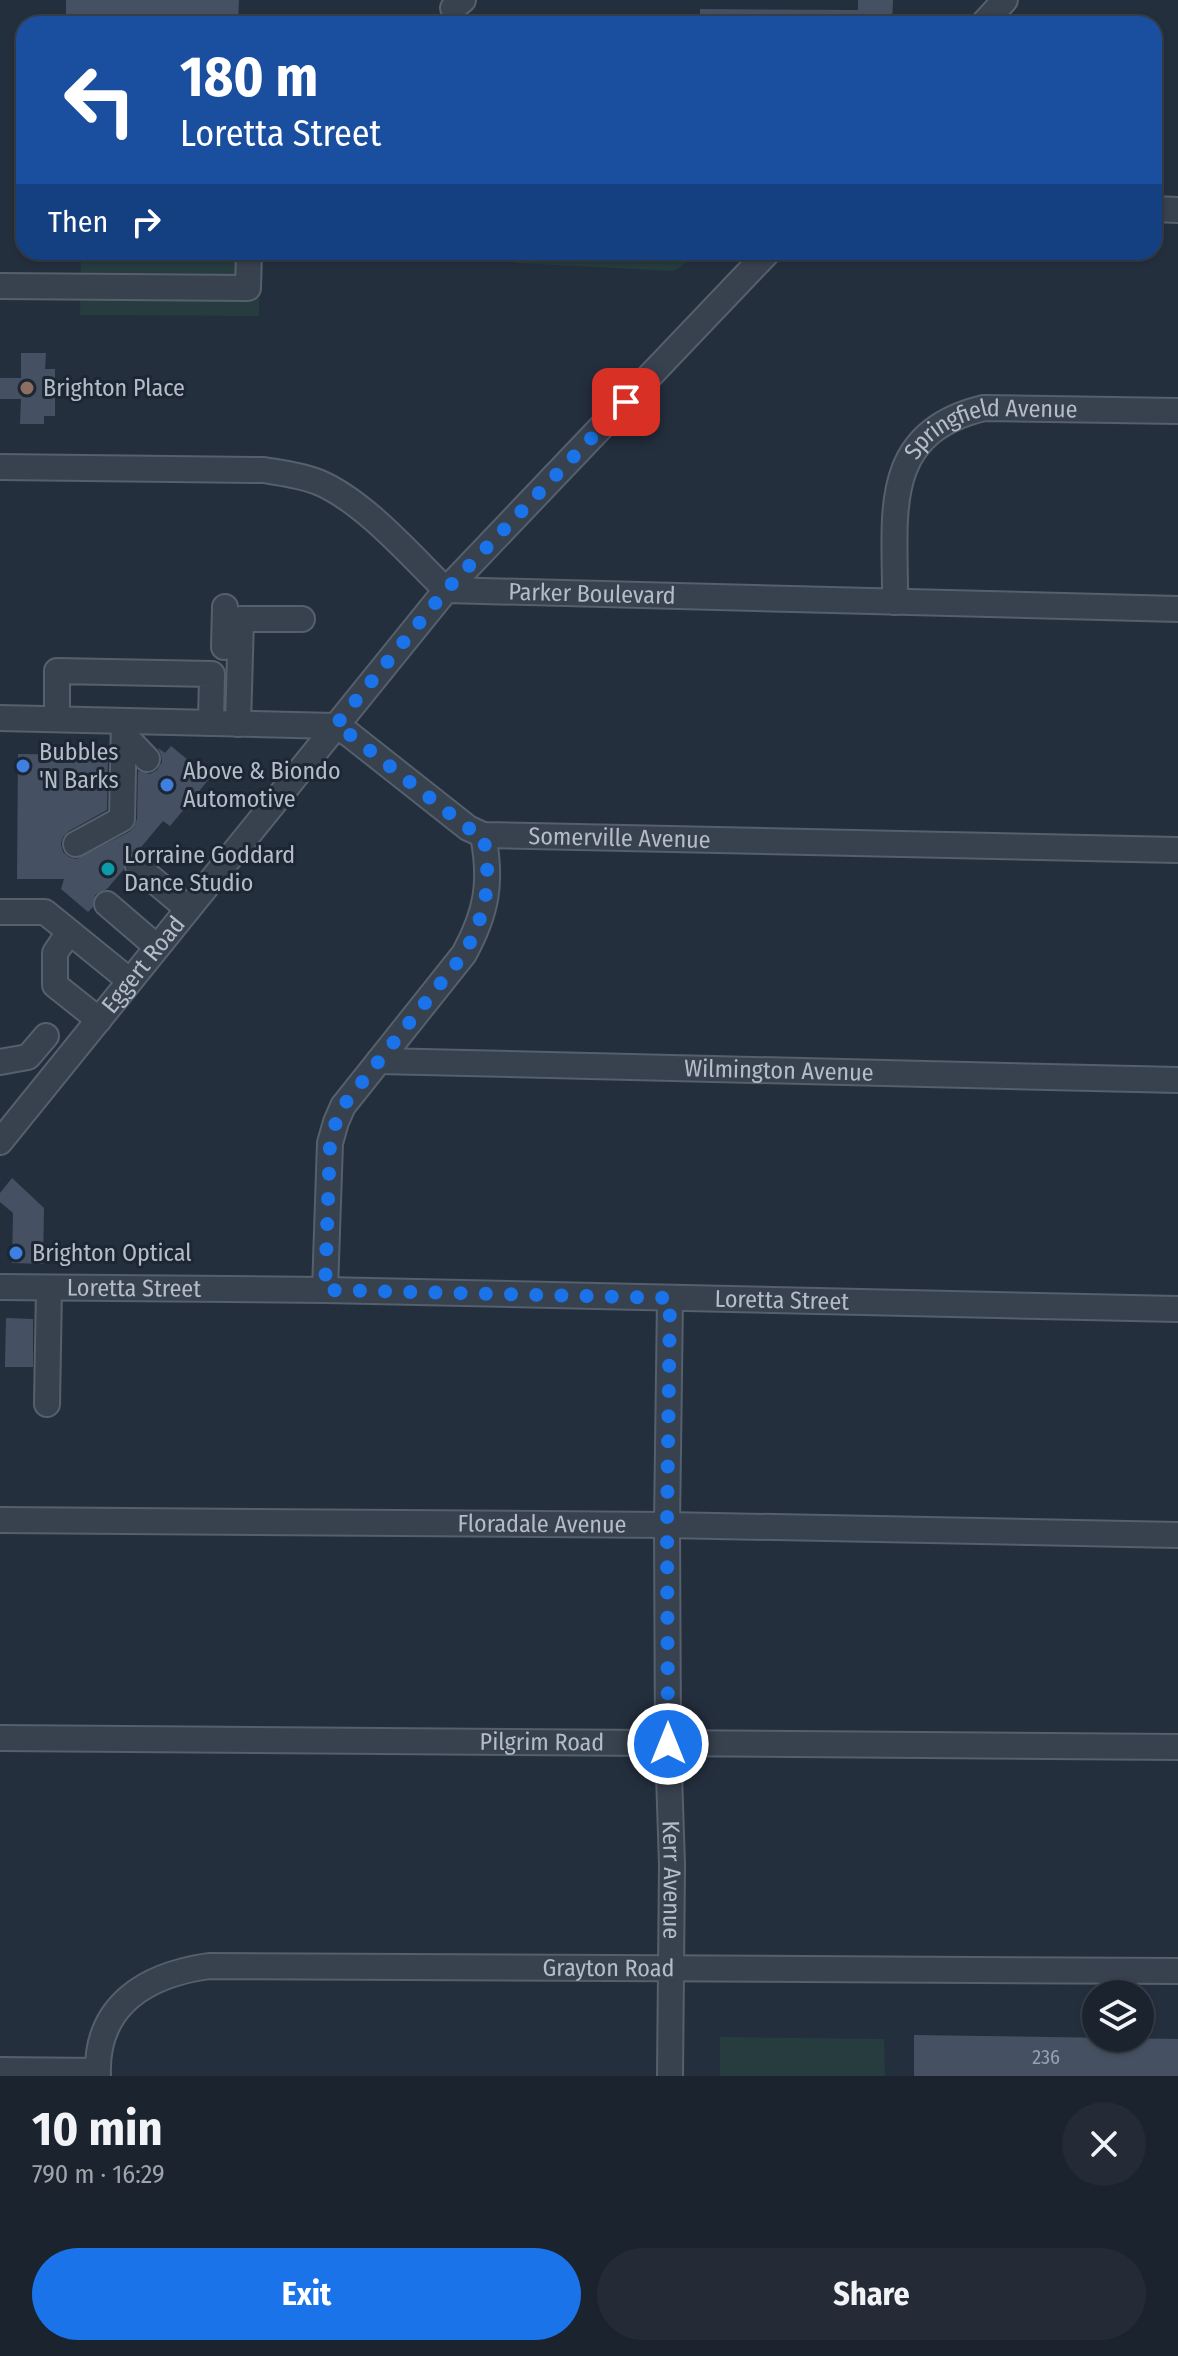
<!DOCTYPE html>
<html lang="en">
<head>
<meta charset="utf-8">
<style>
	body { margin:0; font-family:"Fira Sans Condensed",sans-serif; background:#242b36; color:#f1f3f6; height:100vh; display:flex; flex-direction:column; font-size:30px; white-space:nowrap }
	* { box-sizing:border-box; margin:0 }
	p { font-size:26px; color:#a0a4aa }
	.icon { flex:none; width:44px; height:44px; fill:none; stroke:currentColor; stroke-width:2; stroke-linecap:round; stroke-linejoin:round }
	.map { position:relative; height:2076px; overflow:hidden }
	.side { display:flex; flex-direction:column; background:#1b232e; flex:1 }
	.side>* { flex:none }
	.hud { position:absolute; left:16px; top:16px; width:1146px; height:244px; border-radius:24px; box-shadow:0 2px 6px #0004,0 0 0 2px #39404a; background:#1a4fa0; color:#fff; overflow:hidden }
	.tools { position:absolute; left:1082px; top:1980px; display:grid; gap:16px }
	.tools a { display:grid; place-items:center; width:72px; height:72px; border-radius:50%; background:#1b232e; box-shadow:0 2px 6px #0004,0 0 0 2px #39404a; font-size:40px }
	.pin { position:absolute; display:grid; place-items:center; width:68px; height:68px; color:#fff; margin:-34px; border-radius:16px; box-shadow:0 4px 12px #0006 }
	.me { position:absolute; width:88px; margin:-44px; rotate:0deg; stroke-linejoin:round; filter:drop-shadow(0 0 6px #0008) }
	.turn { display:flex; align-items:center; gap:28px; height:168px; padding:0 32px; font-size:36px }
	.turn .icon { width:104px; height:104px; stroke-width:2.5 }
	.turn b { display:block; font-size:56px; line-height:68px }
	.then { display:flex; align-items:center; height:76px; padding:0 32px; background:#0003; gap:16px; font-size:30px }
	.round { display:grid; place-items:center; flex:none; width:84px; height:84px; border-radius:42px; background:#242b36 }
	.summary { display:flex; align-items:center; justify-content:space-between; height:136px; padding:0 32px }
	h1 { font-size:48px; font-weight:700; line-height:60px }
	.cta { display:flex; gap:16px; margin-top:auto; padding:16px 32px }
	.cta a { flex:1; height:92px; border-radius:48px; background:#1a73e8; color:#fff; font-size:32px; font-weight:700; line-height:92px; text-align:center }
	.cta a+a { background:#242b36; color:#f1f3f6 }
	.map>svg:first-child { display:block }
	.green { fill:#263c3f }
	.building { fill:#455162 }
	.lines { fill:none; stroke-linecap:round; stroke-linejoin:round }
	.minor-casing { stroke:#565f6c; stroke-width:28 }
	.minor { stroke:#38414e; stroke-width:24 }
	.route { stroke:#1a73e8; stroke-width:14; stroke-dasharray:0 25.2 }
	.education-dot { fill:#8d6e63; stroke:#1d2633; stroke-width:3 }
	.shop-dot { fill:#3f7fe0; stroke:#1d2633; stroke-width:3 }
	.culture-dot { fill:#0f9aa8; stroke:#1d2633; stroke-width:3 }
	.labels { text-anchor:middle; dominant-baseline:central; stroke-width:6; stroke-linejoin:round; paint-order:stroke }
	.number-label { font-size:20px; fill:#98a1af }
	.poi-label { font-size:24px; fill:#b4bcc9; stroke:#1d2633; text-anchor:start }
	.street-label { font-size:24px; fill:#b4bcc9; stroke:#1d2633 }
</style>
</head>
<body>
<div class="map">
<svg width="1178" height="2076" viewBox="0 0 1178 2076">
	<rect width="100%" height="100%" fill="#242f3e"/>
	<path class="green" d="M81,252H260L259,316L80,315Z
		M515,252H692L691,259L674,271L515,263Z
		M720,2037L884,2039L885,2076H720Z"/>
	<path class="building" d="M66,0H239L238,24H66Z
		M858,0H893L892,24H700V9L858,10Z
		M21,353H46L45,369H55V416H44V424H20L21,399H0V378H21Z
		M171,746L210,778L170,826L163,821L137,852L127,857L124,869L107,889L95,895L93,907L88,912L61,889L64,879H17L18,754L108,755L107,810L69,831L63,837L61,844L63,852L69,857L76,859L129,832L134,827L137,819L138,771L150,774L157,770L162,762L161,755L158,748L165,753Z
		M12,1178L44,1208L43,1264L12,1263L13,1213L0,1202V1193Z
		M6,1318L33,1319V1367H5Z
		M914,2035L1178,2039V2076H914Z"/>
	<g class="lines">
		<defs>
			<g id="minor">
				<path d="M453,8L463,0"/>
				<path d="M983,24L1005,0"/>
				<path d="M1154,209L1178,210"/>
				<path d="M0,286L248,288L249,252"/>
				<path id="s1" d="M0,467L264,470C282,473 301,475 318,482C364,501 411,556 446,590L1178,609"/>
				<path id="s2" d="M895,602C896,517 878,433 984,408L1178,411"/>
				<path d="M224,647L225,607"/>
				<path id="s3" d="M0,718L335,726L349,734L468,828L483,835L1178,850"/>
				<path d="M57,719V671L212,674L211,723"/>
				<path d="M238,724L241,619H302"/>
				<path d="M124,735L147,759"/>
				<path d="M76,844L122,819L124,721"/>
				<path d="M138,867L188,909"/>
				<path d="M107,904L157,947"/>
				<path d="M0,912H45L130,981"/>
				<path d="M69,932L55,953V985L99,1020"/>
				<path id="s4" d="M379,1061L1178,1080"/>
				<path d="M0,1062L28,1057L46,1036"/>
				<path id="s5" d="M0,1142L446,590L768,252"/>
				<path id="s6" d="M0,1287L325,1290L1178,1309"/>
				<path d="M325,1290L330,1143L336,1122L343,1106L464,954C487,912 492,882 483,835"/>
				<path id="s7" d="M670,1298L667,1525L668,1744L672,1865L670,2076"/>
				<path d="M47,1404L49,1288"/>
				<path id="s8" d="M0,1520L667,1525L1178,1535"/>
				<path id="s9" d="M0,1738L1178,1747"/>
				<path d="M0,2070L97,2071"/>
				<path id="s10" d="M98,2076C95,2005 146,1975 209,1966L1178,1971"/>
			</g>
		</defs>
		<use href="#minor" class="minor-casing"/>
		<use href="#minor" class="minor"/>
	</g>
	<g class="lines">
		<path class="route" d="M626,402L446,590L335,726L349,734L468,828L483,835C492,881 487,912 464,954L343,1106L336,1122L330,1143L325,1290L670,1298L667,1525L668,1744"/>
	</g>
	<circle class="education-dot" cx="27" cy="388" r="8"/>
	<g class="shop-dot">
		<circle cx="23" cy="766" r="8"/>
		<circle cx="167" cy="785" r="8"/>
		<circle cx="16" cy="1253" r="8"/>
	</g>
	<circle class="culture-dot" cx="108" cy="869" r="8"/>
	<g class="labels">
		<g class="number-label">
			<text x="1046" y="2057">236</text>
		</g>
		<g class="poi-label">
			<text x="43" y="388">Brighton Place</text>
			<text x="39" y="752">Bubbles<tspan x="39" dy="28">'N Barks</tspan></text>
			<text x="183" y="771">Above &amp; Biondo<tspan x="183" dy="28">Automotive</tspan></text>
			<text x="124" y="855">Lorraine Goddard<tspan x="124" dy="28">Dance Studio</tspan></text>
			<text x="32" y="1253">Brighton Optical</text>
		</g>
		<g class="street-label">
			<text stroke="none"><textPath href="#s2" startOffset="240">Springfield Avenue</textPath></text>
			<text stroke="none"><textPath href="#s1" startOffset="634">Parker Boulevard</textPath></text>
			<text stroke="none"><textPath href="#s3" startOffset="656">Somerville Avenue</textPath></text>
			<text stroke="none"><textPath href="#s5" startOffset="228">Eggert Road</textPath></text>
			<text stroke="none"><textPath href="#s4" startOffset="400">Wilmington Avenue</textPath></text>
			<text stroke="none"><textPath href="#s6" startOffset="134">Loretta Street</textPath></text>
			<text stroke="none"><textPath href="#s6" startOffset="782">Loretta Street</textPath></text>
			<text stroke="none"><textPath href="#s8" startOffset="542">Floradale Avenue</textPath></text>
			<text stroke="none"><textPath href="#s9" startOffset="542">Pilgrim Road</textPath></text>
			<text stroke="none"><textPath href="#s7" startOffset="582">Kerr Avenue</textPath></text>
			<text stroke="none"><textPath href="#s10" startOffset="574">Grayton Road</textPath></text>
		</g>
	</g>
</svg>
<div class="tools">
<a><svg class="icon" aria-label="layers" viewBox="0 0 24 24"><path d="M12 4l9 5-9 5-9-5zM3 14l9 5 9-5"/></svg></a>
</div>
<div class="pin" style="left:626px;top:402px;background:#d93025"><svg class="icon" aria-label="arrive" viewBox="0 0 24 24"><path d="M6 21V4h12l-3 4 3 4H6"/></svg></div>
<svg class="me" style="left:668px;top:1744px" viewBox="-20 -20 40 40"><circle r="17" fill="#1a73e8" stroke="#fff" stroke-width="3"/><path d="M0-11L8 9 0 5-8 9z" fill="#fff"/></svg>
<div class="hud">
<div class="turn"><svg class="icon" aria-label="left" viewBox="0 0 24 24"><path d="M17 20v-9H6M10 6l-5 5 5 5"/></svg><div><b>180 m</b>Loretta Street</div></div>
<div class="then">Then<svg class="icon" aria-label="right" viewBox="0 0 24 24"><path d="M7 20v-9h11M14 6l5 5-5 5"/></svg></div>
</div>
</div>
<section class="side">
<div class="summary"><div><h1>10 min</h1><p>790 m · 16:29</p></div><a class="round"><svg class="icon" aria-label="close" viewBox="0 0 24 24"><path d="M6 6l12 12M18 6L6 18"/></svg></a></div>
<div class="cta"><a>Exit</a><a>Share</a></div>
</section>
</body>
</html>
